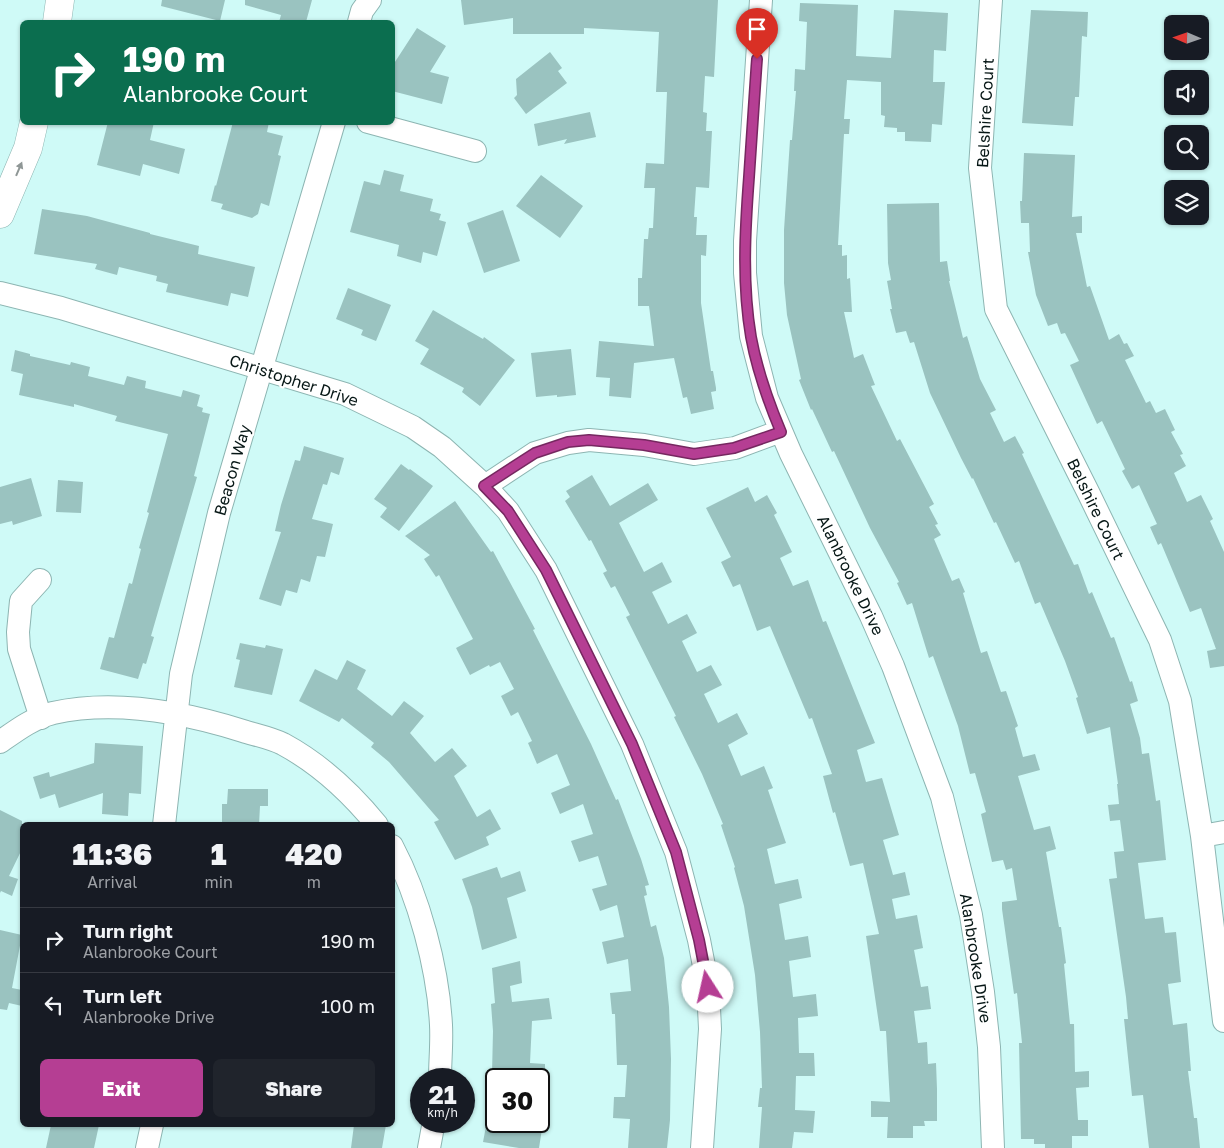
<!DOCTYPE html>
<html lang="en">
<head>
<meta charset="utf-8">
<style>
	body { margin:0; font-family:"Golos Text",sans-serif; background:#20242c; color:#f1f3f6; height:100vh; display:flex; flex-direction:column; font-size:19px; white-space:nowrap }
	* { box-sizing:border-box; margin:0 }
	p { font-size:16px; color:#9ea1a6 }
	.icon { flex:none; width:28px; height:28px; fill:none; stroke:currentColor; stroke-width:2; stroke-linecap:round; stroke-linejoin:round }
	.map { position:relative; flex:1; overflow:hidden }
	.side { position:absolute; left:20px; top:822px; width:375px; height:305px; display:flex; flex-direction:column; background:#171b24; border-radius:8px; box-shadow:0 1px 4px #0004 }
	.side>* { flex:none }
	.guide { position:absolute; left:20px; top:20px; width:375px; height:105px; border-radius:8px; box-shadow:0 1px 4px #0004; background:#0b6e4f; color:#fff; overflow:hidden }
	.needle { width:32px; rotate:272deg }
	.fabs { position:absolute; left:1164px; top:15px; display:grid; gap:10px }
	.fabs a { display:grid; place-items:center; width:45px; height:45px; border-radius:8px; background:#171b24; box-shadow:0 1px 4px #0004; font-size:25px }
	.speed { position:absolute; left:410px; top:1068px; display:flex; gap:10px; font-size:25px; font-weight:700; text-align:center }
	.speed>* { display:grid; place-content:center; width:65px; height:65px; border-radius:50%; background:#171b24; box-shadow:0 1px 4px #0004; line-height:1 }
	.speed small { font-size:12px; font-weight:400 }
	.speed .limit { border:2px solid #111; border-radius:8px; background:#fff; color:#111 }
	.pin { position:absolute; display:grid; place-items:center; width:42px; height:42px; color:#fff; margin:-51px -21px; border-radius:50% 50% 50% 0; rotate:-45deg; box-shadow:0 0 5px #0007 }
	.pin .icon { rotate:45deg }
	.me { position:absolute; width:55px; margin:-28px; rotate:350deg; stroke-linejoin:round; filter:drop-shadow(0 0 4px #0008) }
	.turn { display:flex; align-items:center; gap:18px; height:105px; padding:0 20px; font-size:22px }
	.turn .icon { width:65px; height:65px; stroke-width:2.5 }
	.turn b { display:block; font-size:35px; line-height:42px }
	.eta { display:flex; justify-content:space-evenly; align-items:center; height:85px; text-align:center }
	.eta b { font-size:30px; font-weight:800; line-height:35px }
	.button { display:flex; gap:10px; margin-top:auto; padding:10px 20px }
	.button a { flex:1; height:58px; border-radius:8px; background:#b53e93; color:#fff; font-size:20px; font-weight:800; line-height:58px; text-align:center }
	.button a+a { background:#20242c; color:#f1f3f6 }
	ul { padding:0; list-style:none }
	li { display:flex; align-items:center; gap:15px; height:65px; padding:0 20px; border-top:1px solid #363941 }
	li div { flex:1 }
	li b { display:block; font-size:19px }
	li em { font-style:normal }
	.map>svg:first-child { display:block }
	.building { fill:#9ac3c0 }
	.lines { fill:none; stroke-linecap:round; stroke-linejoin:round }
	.minor-casing { stroke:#8db5b2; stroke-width:24 }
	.secondary-casing { stroke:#8db5b2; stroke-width:29 }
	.minor { stroke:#fff; stroke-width:22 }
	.secondary { stroke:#fff; stroke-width:28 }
	.oneway { fill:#8f9796 }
	.route-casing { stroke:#762860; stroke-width:12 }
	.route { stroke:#b53e93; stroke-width:9 }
	.labels { text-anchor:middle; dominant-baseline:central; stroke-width:4.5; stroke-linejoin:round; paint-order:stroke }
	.street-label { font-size:16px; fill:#071716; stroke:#fff }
</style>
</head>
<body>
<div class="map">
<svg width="1224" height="1148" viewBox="0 0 1224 1148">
	<rect width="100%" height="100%" fill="#cffaf7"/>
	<path class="building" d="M162,0H225L220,21L161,6Z
		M245,0H312L306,22H279L281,15L245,5Z
		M461,0H718L714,77L705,76L703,112L707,113L706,131H712L709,188L696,187L694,217H697L696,235H707L706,256L701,255V303L711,371H713L716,388V391L711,392L714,409L691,414L687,397L683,398L674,358L634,363L631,398L609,396L610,378L596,377L599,341L654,346L649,306H638V278H642L644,239H648L649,228H653L655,188H644L646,163L664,164L667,92H656L659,32L584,28V34H513V18L464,25Z
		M800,3L858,5L856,56L891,58L894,10L948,13L946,51L934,50L933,82H945L942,125L932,124L931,142L905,141V132H897V128L884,127L885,116L881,115V82L847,80L844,119H850L849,134H844L838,245H842V256L847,255V279L850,278L852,312H844L854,358L863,354L875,385L871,386L897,441L900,439L934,504L929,507L938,524L935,525L941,535L934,539L952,581L959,578L965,592L963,593L981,653L987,651L1001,692L1006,691L1018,726L1015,728L1023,757L1035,754L1040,770L1018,776L1034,830L1050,826L1056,849L1046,852L1059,927H1061L1066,963L1064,964L1070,1024H1074L1075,1072L1089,1071V1087L1076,1088L1078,1120H1088V1136H1072V1148H1045V1144H1034V1139H1021L1019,1043H1022L1017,993L1014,994L1002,909V902L1017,900L1012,868L1006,870L1003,860L992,862L981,814L986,812L975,773L970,774L958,726L933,656L929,658L912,603L907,605L897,583L899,582L870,528L834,451L832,452L812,409L811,410L799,380L801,379L787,315L784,283V230L790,140H792L796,91H794L795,69L805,70L807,22L799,21Z
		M1031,10L1088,12L1087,37L1082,36L1079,97H1075L1073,126L1022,123Z
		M417,28L446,46L430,72L449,77L442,104L392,91L393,65Z
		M550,52L562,68L558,71L567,83L526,114L514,98L517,95L516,79Z
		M590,112L596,137L564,144L567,139L538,146L534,124Z
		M108,122H154L150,140L185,149L179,174L143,164L140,176L97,165Z
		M233,122H269L267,132L283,136L278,155L281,156L269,206L261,203L258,214L252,218L221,209L223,204L211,201L215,185L216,186Z
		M1024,153L1075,155L1072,217L1082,216V233H1076L1087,287L1090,286L1109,340L1119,334L1124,344L1127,343L1134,356L1125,360L1146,403L1150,401L1156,413L1165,409L1175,430L1171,432L1183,454L1180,455L1186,466L1174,473L1187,502L1201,495L1213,519L1210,521L1224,552V666L1210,668L1207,651L1216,649L1201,608L1190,612L1161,543L1158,545L1150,527L1157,524L1139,485L1132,489L1122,471L1125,469L1102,421L1097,424L1070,365L1079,361L1065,333L1061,334L1057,323L1048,326L1036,295L1028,252H1030L1029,223H1021L1020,201H1022Z
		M384,170L404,175L400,191L433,199L430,211L441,214L439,220L446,222L437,256L423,252L421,263L397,256L399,245L350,232L364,181L380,185Z
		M541,175L583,206L560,238L516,206Z
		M939,203L940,262L947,261L950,281H949L963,338L967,336L980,379L996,410L990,413L1004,442L1015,436L1024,453L1022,454L1074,565L1078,564L1089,594L1092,592L1111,638L1114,637L1130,682L1132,681L1138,701L1130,704L1140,738L1142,754L1149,753L1156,801L1160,800L1166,860L1138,863L1145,919L1163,917L1165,933L1176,932L1181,982L1168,984L1173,1025L1187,1023L1191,1071H1188L1194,1118H1197L1200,1148H1149L1143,1095L1132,1096L1124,1019H1128L1126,997L1109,879L1117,878L1114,852L1124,851L1120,820L1110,821L1108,805L1119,804L1117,784H1118L1110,727L1087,734L1076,698L1078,697L1065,661L1040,602L1035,604L1019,561L1015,563L996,522L994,523L973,478L972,479L961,458L930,393L914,342L910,343L906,331L896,333L890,309H892L887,281L891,280L888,263L887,204Z
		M42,209L87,216L150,233V234L199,246L198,254L255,267L248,297L231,293L228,306L166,292L168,284L156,281L157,276L119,267L117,275L95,269L97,264L34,254Z
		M503,210L520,261L484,273L467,223Z
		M348,288L391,305L376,341L361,335L363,330L336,319Z
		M433,310L483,339L484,337L515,360L480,406L462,392L464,388L420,364L429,349L415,341Z
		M571,349L576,395L557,397V395L536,397L531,353Z
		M15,350L30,354V356L70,365L71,362L90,367L88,376L124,385L127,376L146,381L145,388L181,397L183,390L200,395L197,406L203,408L202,412L210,414L194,476L197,477L151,636L154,637L146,664L143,663L138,679L100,669L109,637L114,638L129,583L132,584L141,549L139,548L149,513L147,512L168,434L115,421L117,416L74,404V407L19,395L23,374L11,371Z
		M304,446L344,458L339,475L331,472L327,485L323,484L312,519L333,524L325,557L317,556L310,582L301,579L297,593L286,590L281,606L259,599L281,532L275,531L281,505L295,460L300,461Z
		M401,464L409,470L410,469L433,486L399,531L380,517L387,508L374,499Z
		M592,475L610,506L648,483L658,500L619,523L644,572L662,562L672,582L652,592L668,624L687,614L697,633L682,641L697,672L711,665L722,685L704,694L718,723L737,713L748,734L728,745L741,776L764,766L773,788L768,790L786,843L767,849L775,884L798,879L802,898L779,904L785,940L808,936L811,957L789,961L793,997L816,994L818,1016L798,1018L799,1053H814L815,1076H796L795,1110L815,1111L813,1133L794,1132L792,1148H759L762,1107H758L760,1088H762L760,1032L755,975L744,906L734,868L735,867L721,825L723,824L702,774L674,717L676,716L626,617L630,615L615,586L611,588L603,573L607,571L591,540L589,541L565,501L570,497L566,491Z
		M31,478L42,516L13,525L12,521L0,524V487Z
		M58,480L83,482L81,513L56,512Z
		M748,487L755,502L767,495L777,513L774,515L792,552L780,558L793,586L808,580L823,622L826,621L875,743L857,750L866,782L882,778L899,835L883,840L893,875L905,872L910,895L892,899L896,919L917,915L923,948L914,950L921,987L928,986L931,1009L914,1011L918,1043L927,1042L928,1064L936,1063L937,1089V1121H924L925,1126H913V1138H887L888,1117H871V1101L890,1102L886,1031H880L866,936L879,934L863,863L850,866L835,812L833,813L823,776L832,774L812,718L809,719L770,626L757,631L740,584L733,587L721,562L731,557L706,508Z
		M455,501L491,552L493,551L535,629L533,630L591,744L616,800L618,799L641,859L649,885L645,886L647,895L644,896L651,927L656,925L664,958L669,1007L671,1059L670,1120L667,1148H628L630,1119L613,1118L614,1097H625L627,1065H617L615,1014H612L610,993L631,991L628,959L607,964L602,942L624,937L617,905L600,911L592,889L607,885L598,856L579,862L571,841L593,834L583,804L560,814L551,793L570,785L557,754L537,764L528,743L532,741L518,712L511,716L501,696L514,689L500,662L490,667L489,665L470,675L456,648L473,639L439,575L436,577L424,559L430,555L405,536Z
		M240,643L265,648L266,645L283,649L272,695L234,687L240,660L236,659Z
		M347,660L366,670L357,689L392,716L404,701L424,716L410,733L435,762L452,748L467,766L454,776L477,817L490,809L501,829L486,837L489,845L455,860L434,822L439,820L389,762L371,747L374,743L342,718L339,722L299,701L315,669L337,680Z
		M95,743L143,746L141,794L129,793L128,816L102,814L103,793L59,808L55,794L40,799L33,777L49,772L50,777L94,763Z
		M228,789H268V806H260L259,825H222V804H227Z
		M0,810L22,821V849L9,876L18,879L12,896L1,891L0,893Z
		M497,867L501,878L520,871L526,891L507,898L517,938L482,950L472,907L462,879Z
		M0,930L22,935L12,988L22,990V1006L9,1003L7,1010L0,1009Z
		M520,961L522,983L510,986L512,1002L549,998L552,1019L532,1021L530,1063L545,1064V1079H493L494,1074H492L493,1031L491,1004L495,1003L492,968Z
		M487,1121H530L529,1127L542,1129L539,1148H519L483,1142Z
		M51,1125H99L94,1148H46Z
		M354,1125H386L382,1148H351Z"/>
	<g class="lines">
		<defs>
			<path id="minor" d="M761,0L745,241V273L751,336L767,398L791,454L871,616L893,666L942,797L971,915L983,992L989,1047L993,1148
				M991,0L980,168L996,309L1088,492L1160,640L1180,701L1202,836L1224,1021
				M359,22L362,11L370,0
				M368,122L475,151
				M0,293L61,308L345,394L413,427L442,447L485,486L508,511L546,570L632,744L676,852L699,940L708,987L710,1029L702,1148
				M485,486L535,453L568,443L589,440L644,445L694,454L735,448L781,431
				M40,580L21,601L18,632L19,649L41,718
				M0,742C17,730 33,718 53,713C116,699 183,712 243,731C256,735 271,738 283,744C320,764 351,793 377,825
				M164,825L181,674L219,513L334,122
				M1202,836L1224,832
				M392,846C419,897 438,968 441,1025C442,1043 440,1061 440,1079
				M147,1148L152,1125
				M429,1148L434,1121"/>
			<path id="secondary" d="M57,22L60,0
				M0,214L28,148L34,122"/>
		</defs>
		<use href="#minor" class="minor-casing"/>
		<use href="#secondary" class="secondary-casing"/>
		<use href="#minor" class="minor"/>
		<use href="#secondary" class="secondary"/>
	</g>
	<defs><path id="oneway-solid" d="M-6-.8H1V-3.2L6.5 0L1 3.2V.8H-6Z" transform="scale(1.25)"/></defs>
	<use class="oneway" href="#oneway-solid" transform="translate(19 169) rotate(-67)"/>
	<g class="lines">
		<defs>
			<path id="route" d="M708,987L699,940L676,852L632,744L546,570L508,511L484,486L535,453L568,442L589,440L644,445L694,454L734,448L781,432C768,401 757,370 751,337C742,284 745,230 749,177C752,137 754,98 757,59"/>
		</defs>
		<use href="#route" class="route-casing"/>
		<use href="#route" class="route"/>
	</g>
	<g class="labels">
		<g class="street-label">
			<text transform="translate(985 113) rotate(-87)">Belshire Court</text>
			<text transform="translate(294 380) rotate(18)">Christopher Drive</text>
			<text transform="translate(232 470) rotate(-74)">Beacon Way</text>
			<text transform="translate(1096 509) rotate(64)">Belshire Court</text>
			<text transform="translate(851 575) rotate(64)">Alanbrooke Drive</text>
			<text transform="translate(976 958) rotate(81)">Alanbrooke Drive</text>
		</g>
	</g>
</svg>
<div class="fabs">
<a><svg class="needle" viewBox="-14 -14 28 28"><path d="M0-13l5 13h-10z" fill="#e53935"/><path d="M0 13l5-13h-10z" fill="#9ea1a6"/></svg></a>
<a><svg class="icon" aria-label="sound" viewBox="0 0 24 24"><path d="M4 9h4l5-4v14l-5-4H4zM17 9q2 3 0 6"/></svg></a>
<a><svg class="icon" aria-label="search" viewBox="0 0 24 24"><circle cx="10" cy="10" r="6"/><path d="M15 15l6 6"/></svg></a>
<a><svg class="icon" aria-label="layers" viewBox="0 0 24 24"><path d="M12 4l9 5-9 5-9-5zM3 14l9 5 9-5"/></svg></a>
</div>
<div class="speed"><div>21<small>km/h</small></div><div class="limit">30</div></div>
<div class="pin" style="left:757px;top:59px;background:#d93025"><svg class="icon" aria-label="arrive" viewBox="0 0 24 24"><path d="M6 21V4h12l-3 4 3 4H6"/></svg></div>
<svg class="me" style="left:708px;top:987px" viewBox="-20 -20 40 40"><circle r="19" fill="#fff"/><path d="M0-13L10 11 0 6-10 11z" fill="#b53e93"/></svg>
<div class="guide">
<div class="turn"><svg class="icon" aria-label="right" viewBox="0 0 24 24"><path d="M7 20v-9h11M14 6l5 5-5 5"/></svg><div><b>190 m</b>Alanbrooke Court</div></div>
</div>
<section class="side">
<div class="eta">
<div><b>11:36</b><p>Arrival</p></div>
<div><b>1</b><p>min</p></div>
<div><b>420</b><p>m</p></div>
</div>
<ul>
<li><svg class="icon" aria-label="right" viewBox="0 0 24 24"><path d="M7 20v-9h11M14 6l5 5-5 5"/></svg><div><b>Turn right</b><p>Alanbrooke Court</p></div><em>190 m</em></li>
<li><svg class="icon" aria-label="left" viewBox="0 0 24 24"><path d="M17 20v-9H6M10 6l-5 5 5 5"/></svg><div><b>Turn left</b><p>Alanbrooke Drive</p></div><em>100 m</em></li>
</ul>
<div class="button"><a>Exit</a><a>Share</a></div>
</section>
</div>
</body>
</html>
